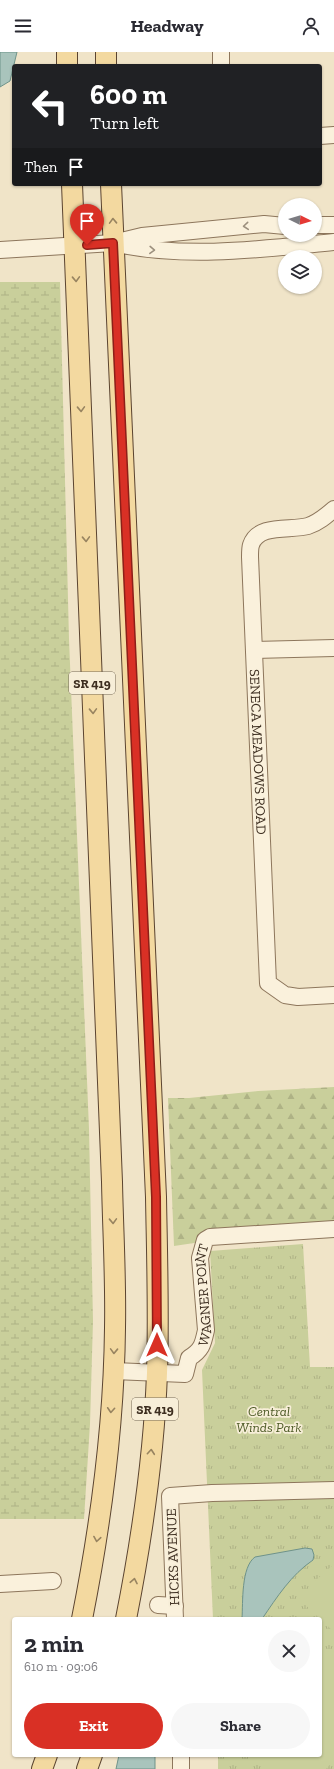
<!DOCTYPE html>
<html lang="en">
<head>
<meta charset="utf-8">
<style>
	body { margin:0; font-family:"Zilla Slab",serif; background:#f7f7f7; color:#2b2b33; height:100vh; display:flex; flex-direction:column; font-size:15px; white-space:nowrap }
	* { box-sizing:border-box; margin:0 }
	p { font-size:13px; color:#7c7c81 }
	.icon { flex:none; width:22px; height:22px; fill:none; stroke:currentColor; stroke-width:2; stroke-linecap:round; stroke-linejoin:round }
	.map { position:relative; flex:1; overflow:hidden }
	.sheet { position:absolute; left:12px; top:1565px; width:310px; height:140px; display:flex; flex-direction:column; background:#fff; border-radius:4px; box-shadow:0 1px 3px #0004 }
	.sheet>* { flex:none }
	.top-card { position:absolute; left:12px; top:12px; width:310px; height:122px; border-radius:4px; box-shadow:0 1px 3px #0004; background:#202124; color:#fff; overflow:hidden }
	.needle { width:26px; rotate:95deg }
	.fabs { position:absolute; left:278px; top:146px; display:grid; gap:8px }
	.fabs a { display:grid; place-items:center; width:44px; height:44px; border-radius:50%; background:#fff; box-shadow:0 1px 3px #0004; font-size:20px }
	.pin { position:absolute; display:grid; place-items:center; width:34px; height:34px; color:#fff; margin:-41px -17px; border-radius:50% 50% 50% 0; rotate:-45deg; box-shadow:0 0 4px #0007 }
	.pin .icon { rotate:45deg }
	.me { position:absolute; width:44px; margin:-22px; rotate:0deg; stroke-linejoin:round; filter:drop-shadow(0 0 3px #0008) }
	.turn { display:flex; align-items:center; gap:14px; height:84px; padding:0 12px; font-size:18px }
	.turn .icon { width:52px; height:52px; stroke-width:2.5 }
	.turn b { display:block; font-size:28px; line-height:34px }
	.then { display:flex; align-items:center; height:38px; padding:0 12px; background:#0003; gap:8px; font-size:15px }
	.round { display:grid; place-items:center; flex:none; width:42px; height:42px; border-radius:21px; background:#f7f7f7 }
	.headline { display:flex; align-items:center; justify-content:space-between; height:68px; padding:0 12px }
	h1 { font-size:24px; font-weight:800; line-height:30px }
	.cta { display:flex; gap:8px; margin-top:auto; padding:8px 12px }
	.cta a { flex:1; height:46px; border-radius:24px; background:#d93025; color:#fff; font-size:16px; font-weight:800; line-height:46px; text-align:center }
	.cta a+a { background:#f7f7f7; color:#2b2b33 }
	header { display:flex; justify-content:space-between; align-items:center; height:52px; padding:0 12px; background:#fff; font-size:18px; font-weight:800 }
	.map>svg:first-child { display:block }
	.grass { fill:url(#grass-tufts) }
	.forest { fill:url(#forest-firs) }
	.wetland { fill:url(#wetland-marsh) }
	.pitch { fill:#c9cf9b }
	.water { fill:#a9c4bc; stroke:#6f938a }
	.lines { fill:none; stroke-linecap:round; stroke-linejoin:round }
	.minor-casing { stroke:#8d765c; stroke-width:18 }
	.major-casing { stroke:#5b4430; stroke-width:22 }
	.minor { stroke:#faf1dc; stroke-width:16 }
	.major { stroke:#f3d9a0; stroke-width:20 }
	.oneway { stroke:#988460 }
	.oneway2 { stroke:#9c907e }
	.route-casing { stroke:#8d1f18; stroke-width:10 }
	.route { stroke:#d93025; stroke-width:7 }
	.labels { text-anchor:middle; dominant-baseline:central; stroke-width:3.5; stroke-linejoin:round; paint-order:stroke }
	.shield { fill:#f7eed8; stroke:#756857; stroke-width:1 }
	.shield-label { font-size:13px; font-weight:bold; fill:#3d2e20 }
	.street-label { font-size:14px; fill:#3d2e20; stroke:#f7eed8 }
	.park-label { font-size:14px; font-style:italic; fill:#4d5a26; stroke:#f7eed8 }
</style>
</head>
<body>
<header><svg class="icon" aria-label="menu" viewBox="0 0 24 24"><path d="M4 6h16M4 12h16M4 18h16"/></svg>Headway<svg class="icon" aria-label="person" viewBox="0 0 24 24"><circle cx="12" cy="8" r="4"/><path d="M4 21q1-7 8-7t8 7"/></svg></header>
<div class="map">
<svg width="334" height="1717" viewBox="0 0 334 1717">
	<defs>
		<pattern id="grass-tufts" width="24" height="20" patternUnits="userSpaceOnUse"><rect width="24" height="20" fill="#c9cf9b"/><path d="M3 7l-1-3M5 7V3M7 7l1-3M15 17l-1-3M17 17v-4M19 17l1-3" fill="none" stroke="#aeb285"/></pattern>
		<pattern id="forest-firs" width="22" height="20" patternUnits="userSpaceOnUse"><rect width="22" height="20" fill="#c9cf9b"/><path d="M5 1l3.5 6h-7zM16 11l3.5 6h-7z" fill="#aeb285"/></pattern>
		<pattern id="wetland-marsh" width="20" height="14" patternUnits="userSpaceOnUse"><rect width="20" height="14" fill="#c9cf9b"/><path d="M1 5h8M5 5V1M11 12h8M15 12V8" fill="none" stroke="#aeb285"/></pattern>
	</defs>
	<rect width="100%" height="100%" fill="#f0e4c8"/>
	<path class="grass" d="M303,1192L310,1315H334V1717H218V1703H320V1567H213L202,1318L215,1291L210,1199Z"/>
	<path class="forest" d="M334,1035V1170L174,1194L168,1046H189L258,1039Z"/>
	<path class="wetland" d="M0,230H60L69,587L89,1077L93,1269L90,1372L84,1467H0Z"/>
	<path class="pitch" d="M334,1512V1580L299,1547L316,1528Z
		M320,1593L334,1605V1708L326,1717H270L260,1703H320Z"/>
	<path class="water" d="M0,0H17L10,29L0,35Z
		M305,1496L312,1497L314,1503L313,1508C291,1523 277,1545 262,1567H242C243,1550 241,1515 255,1505Z
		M119,1703H155V1717H116Z"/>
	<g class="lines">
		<defs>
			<g id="minor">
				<path d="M221,0V14"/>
				<path d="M320,84L334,83"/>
				<path d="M315,173H334"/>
				<path d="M117,192C189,207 262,197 334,190"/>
				<path d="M0,198L113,191L142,184L264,172L285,174"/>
				<path id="s1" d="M334,457C326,464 318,471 308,474C291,479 258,471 251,493C250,496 250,501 250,505L268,931L285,943L298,945L334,943"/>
				<path d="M254,598L334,596"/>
				<path id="s2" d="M114,1319L185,1322L189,1306C202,1298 203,1292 206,1278L200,1206L205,1188L210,1185L334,1177"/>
				<path d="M0,1532L53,1529"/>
				<path d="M158,1553L175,1554"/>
				<path d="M175,1567L170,1444L212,1441L334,1438"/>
				<path d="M181,1703V1717"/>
			</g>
			<path id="major" d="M67,0V14
				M106,0V14
				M72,132L112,1130C113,1179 116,1227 115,1276C114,1373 101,1471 82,1567
				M111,132L156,1145C157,1204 159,1262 157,1321C154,1404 142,1486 126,1567
				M42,1717L47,1703
				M87,1717L92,1703"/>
		</defs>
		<use href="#minor" class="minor-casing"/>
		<use href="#major" class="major-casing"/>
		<use href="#minor" class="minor"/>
		<use href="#major" class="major"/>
	</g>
	<defs><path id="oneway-chevron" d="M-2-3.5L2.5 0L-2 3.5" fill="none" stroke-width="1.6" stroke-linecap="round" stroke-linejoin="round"/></defs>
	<g class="oneway">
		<use href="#oneway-chevron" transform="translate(113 169) rotate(-92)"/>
		<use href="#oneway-chevron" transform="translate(76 227) rotate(88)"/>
		<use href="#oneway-chevron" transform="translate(81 357) rotate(88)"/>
		<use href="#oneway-chevron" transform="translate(86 487) rotate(88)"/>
		<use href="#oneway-chevron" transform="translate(93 659) rotate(88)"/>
		<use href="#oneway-chevron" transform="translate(113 1169) rotate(88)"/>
		<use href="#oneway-chevron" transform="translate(114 1299) rotate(92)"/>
		<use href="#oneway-chevron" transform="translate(111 1358) rotate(94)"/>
		<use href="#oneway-chevron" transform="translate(151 1400) rotate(-85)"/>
		<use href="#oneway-chevron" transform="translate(97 1487) rotate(99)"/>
		<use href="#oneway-chevron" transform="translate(134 1529) rotate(-79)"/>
	</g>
	<g class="oneway2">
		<use href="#oneway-chevron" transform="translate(246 174) rotate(175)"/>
		<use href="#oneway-chevron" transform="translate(152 198) rotate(2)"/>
	</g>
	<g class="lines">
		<defs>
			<path id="route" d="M87,193L113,191L156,1145L157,1293"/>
		</defs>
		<use href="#route" class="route-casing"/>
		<use href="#route" class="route"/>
	</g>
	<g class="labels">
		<g class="shield">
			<rect x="69" y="620" width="46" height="22" rx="3"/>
			<rect x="132" y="1346" width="46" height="22" rx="3"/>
		</g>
		<g class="shield-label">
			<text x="92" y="631">SR 419</text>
			<text x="155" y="1357">SR 419</text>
		</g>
		<g class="street-label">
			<text stroke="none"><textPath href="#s1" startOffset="302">SENECA MEADOWS ROAD</textPath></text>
			<text stroke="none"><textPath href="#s2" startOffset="157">WAGNER POINT</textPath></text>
			<text transform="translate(173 1505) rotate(-92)">HICKS AVENUE</text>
		</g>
		<g class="park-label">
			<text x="269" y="1359">Central<tspan x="269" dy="16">Winds Park</tspan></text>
		</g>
	</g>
</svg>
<div class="fabs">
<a><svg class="needle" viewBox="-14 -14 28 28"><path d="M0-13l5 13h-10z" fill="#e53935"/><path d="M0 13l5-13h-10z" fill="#7c7c81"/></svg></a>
<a><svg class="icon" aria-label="layers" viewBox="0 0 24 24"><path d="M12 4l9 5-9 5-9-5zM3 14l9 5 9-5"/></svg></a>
</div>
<div class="pin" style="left:87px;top:193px;background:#d93025"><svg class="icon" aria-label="arrive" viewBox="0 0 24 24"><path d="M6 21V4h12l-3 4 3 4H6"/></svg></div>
<svg class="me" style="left:157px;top:1293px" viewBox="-20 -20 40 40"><path d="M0-17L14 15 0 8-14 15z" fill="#d93025" stroke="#fff" stroke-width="4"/></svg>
<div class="top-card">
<div class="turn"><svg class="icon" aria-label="left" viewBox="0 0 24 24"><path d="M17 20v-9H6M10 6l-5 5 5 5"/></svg><div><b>600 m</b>Turn left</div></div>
<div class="then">Then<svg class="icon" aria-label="arrive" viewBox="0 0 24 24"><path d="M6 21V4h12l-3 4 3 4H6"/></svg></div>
</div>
<section class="sheet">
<div class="headline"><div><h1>2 min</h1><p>610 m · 09:06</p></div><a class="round"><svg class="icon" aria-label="close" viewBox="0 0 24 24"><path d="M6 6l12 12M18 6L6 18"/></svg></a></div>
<div class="cta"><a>Exit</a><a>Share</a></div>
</section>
</div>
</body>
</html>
